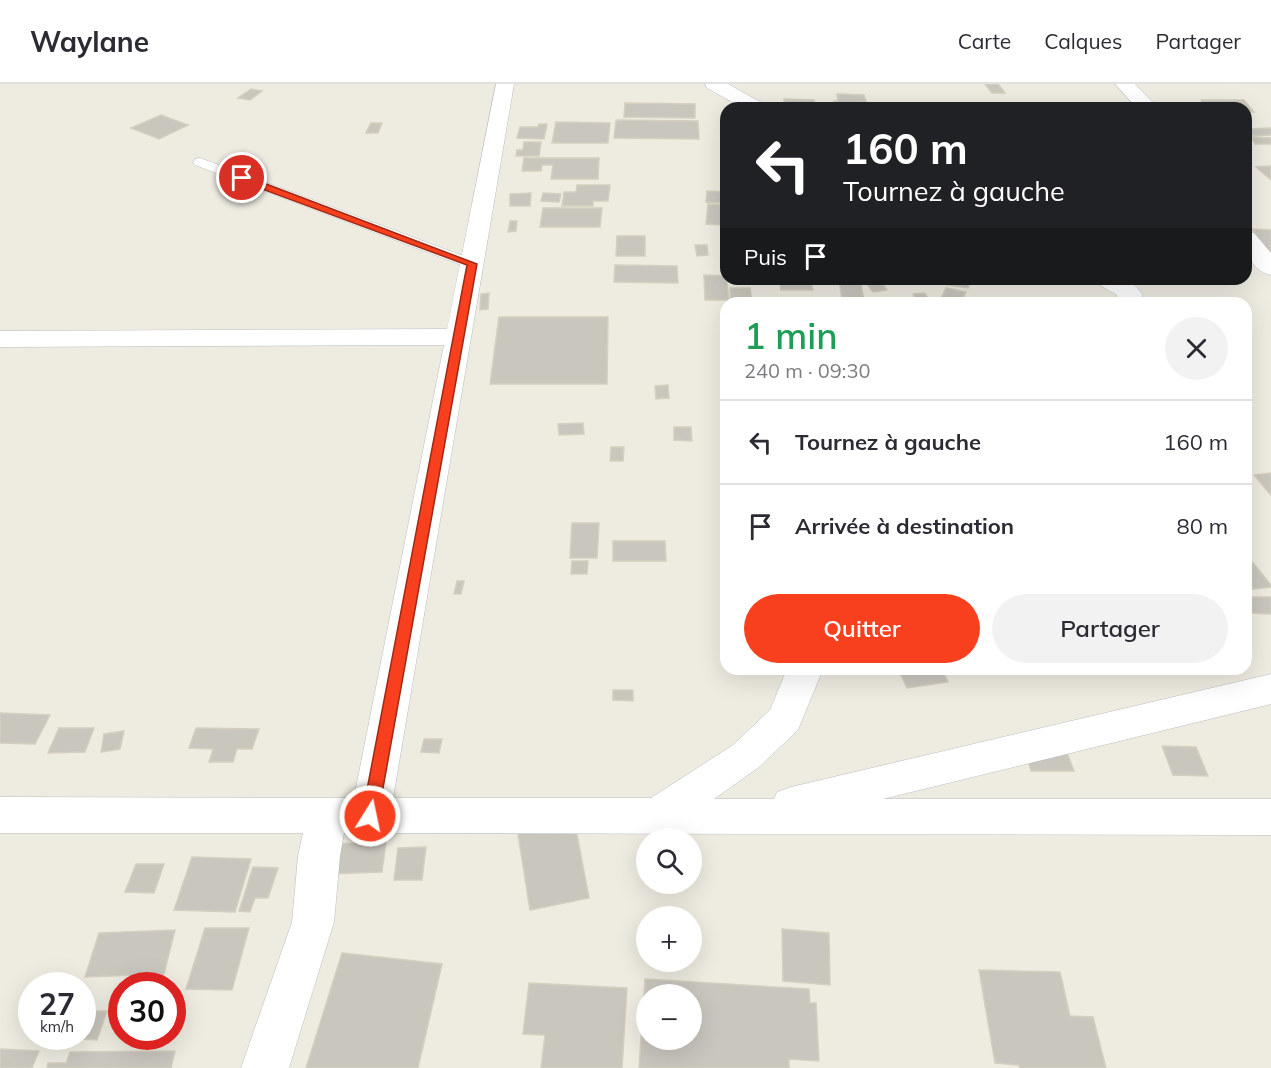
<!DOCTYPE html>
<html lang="fr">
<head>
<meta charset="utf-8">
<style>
	body { margin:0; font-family:Mulish,sans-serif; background:#f2f2f3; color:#2b2b33; height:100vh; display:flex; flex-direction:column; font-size:22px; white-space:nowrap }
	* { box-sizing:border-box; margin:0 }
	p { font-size:20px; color:#7c7c81 }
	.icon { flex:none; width:33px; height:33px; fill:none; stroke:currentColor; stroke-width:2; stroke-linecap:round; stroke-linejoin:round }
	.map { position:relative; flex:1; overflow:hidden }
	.details { position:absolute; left:720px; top:213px; width:532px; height:378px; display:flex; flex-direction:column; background:#fff; border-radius:18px; box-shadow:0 6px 24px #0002 }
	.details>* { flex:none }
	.guide { position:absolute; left:720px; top:18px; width:532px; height:183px; border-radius:18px; box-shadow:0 6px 24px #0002; background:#202124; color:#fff; overflow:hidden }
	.fabs { position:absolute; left:636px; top:744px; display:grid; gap:12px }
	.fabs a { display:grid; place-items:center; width:66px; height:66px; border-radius:50%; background:#fff; box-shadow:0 6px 24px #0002; font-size:30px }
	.speed { position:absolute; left:18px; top:888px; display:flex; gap:12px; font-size:30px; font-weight:700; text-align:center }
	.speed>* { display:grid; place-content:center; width:78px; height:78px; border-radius:50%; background:#fff; box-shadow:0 6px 24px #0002; line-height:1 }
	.speed small { font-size:15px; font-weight:400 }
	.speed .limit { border:9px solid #d22; background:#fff; color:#111 }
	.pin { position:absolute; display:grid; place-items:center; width:51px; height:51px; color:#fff; margin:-26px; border:3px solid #fff; border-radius:50%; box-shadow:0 2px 6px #0007 }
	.me { position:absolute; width:66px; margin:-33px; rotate:10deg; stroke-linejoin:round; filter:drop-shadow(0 0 4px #0008) }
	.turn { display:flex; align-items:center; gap:21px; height:126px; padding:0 24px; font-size:27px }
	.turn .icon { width:78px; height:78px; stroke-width:2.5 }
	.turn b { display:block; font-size:42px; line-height:51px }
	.then { display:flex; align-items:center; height:57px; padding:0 24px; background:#0003; gap:12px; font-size:22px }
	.round { display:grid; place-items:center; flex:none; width:63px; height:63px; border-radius:32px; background:#f2f2f3 }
	.summary { display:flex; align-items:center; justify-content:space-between; height:102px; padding:0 24px }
	h1 { font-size:36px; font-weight:600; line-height:45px; color:#1e9e55 }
	.cta { display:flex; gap:12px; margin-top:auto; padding:12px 24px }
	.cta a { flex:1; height:69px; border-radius:36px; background:#f83f1e; color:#fff; font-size:24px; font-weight:600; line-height:69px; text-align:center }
	.cta a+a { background:#f2f2f3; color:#2b2b33 }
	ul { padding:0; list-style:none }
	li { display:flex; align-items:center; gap:18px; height:84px; padding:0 24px; border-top:2px solid #e1e1e2 }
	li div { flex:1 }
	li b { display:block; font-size:22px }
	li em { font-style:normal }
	header { display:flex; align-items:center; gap:36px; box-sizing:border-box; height:84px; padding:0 30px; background:#fff; border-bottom:2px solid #e1e1e2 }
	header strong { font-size:28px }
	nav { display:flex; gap:33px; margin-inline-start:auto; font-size:21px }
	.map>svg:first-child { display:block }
	.building { fill:#c9c6be; stroke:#d4cfbf; stroke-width:1.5; fill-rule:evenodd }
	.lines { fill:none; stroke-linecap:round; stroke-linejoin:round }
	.service-casing { stroke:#b9bcc2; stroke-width:1 }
	.minor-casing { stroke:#b9bcc2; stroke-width:1 }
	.service { fill:#fff; fill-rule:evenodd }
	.minor { fill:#fff; fill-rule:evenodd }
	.route { fill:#f83f1e; stroke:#a12914; stroke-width:1.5 }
</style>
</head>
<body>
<header>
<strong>Waylane</strong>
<nav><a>Carte</a><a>Calques</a><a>Partager</a></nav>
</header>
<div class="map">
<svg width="1271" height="984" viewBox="0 0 1271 984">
	<rect width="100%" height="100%" fill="#eeece1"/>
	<path class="building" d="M985,0H998L1005,9H992Z
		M251,5L262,7L250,16L238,14Z
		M837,10L864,11L868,24H836L834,17H838Z
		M784,15L814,16L816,24H785Z
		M1201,16H1244L1254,28H1246V24H1207Z
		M625,19L695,20V34L624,33Z
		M161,31L188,41L159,55L131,44Z
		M616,36L698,37L699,55L614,54Z
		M556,38L610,39L608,59H552Z
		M371,39H382L378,49H366Z
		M539,40H547L544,55L517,54L520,43H538Z
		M1271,44V51L1246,52V45Z
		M1251,53L1271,54V60H1255Z
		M524,58H541L539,72H516L517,66H523Z
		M524,74H599L598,95H551L553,81H542L541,87H522Z
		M1271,82V96L1256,83Z
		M577,101H610L608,117H593V122H562L564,108H576Z
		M707,107L726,108V119L706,118Z
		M531,109L530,122H510V110Z
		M543,109L561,110L559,118L541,117Z
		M708,120L726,121V141L706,140Z
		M543,124H602L600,143H540Z
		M510,137H517L516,147L508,148Z
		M1252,145L1271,146V169H1269Z
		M617,152H645V172H616Z
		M695,161H707L708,171L697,172Z
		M615,181L677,182L678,199L614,198Z
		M704,191L726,192L729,216H705Z
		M779,195H810L813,206H781Z
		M839,195L860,196L864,216L842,215Z
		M879,195L887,206L873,208L865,197Z
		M930,195H965L970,196L968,204L930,198Z
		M730,204H750L752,218H731Z
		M946,204L966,208L961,219H939Z
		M489,209L488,225L480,226L481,210Z
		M925,209L929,217L917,218L913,210Z
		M499,233H608L607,300H490Z
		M668,301L669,314L656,315L655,302Z
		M583,339L584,350L559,351L558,340Z
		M674,343H691L692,357L674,356Z
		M611,363H624L623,377H610Z
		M1271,389V411L1254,391Z
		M572,439H599L597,474H570Z
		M613,457H665L666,477H613Z
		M1246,470L1271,501V503L1246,506Z
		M572,477H588L587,490H571Z
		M457,497H464L461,510H454Z
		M1246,513H1271V530L1252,529Z
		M898,585H942L948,598L907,604Z
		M613,606H633V617L613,616Z
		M0,629L50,631L35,660L0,659Z
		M59,644H94L85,668L48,669Z
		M196,644L259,645L252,665H237L233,678H209L213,665L189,664Z
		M124,647L120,665L101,668L104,650Z
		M424,655H442L439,669L421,668Z
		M1162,662L1196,663L1208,692L1173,691Z
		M1067,669L1074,687H1031L1026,670Z
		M575,740L589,814L530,826L518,750Z
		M386,758L382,788L327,790L332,760Z
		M426,763L422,796H394L398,764Z
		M192,773L251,775L235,828L174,826Z
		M136,780H164L154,809L125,808Z
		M253,783L278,784L268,814H255L250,828L239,827Z
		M205,844H249L232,906L186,905Z
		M782,845L829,849L830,901L783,897Z
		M175,846L164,890L85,893L99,849Z
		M342,869L442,880L418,984H306Z
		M979,886L1060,888L1070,932L1093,933L1106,984H1020L1019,981L995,979Z
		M645,895L809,905L810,919H816L819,977L789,975V984H639ZM646,910H692V956H646Z
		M529,899L627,904L622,984H541L545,951L523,950Z
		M82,927H107L97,956L63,954L82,952Z
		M0,965L39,967L32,984H0Z
		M175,967L171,984H47L48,979H66L70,968Z"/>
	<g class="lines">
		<defs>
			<path id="service" d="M200,74L477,177L480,180L477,183H467L195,81L193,78L195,75Z"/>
			<path id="minor" d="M496,0H514L393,714H651L733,661L770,626L787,585H823L798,646L759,683L714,715H774L777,708L791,703L1271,590V620L883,715H1271V751L344,749L340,772L334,838L289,984H241L292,838L298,772L303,749H0V713L354,714L444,261L0,263V247L447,245Z
				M705,0H728L764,20L767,24H743L707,4Z
				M1115,0H1135L1158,24H1137Z
				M1246,147L1254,149L1271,169V191C1249,186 1246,166 1246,147Z
				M1095,195C1115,195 1130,192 1142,210L1141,219H1115L1117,211L1098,200Z"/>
		</defs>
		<use href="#service" class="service-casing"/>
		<use href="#minor" class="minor-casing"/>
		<use href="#service" class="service"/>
		<use href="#minor" class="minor"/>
	</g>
	<path class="route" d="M238,92H245L477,180L378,732L376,737L370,739L364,737L362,732L467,181L238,96Z"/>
</svg>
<div class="fabs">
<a><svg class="icon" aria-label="search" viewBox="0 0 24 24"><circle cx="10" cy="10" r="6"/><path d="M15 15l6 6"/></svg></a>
<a>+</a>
<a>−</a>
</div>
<div class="speed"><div>27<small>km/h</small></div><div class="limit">30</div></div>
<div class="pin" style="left:242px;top:94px;background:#d93025"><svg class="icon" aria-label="arrive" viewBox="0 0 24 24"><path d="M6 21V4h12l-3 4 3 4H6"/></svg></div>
<svg class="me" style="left:370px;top:732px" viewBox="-20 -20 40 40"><circle r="17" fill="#f83f1e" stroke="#fff" stroke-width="3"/><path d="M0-11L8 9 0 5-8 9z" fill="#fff"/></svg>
<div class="guide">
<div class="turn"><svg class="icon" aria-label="left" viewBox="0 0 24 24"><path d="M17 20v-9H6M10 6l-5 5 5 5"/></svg><div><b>160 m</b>Tournez à gauche</div></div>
<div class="then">Puis<svg class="icon" aria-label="arrive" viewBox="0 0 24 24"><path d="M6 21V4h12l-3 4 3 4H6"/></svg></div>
</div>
<section class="details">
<div class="summary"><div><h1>1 min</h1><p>240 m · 09:30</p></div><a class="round"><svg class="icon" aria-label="close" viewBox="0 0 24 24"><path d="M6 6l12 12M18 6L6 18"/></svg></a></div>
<ul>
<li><svg class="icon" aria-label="left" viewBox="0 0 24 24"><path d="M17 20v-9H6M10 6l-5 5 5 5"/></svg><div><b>Tournez à gauche</b></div><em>160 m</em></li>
<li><svg class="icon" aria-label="arrive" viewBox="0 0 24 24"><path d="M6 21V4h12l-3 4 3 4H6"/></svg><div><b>Arrivée à destination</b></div><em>80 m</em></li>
</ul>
<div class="cta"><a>Quitter</a><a>Partager</a></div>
</section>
</div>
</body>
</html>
